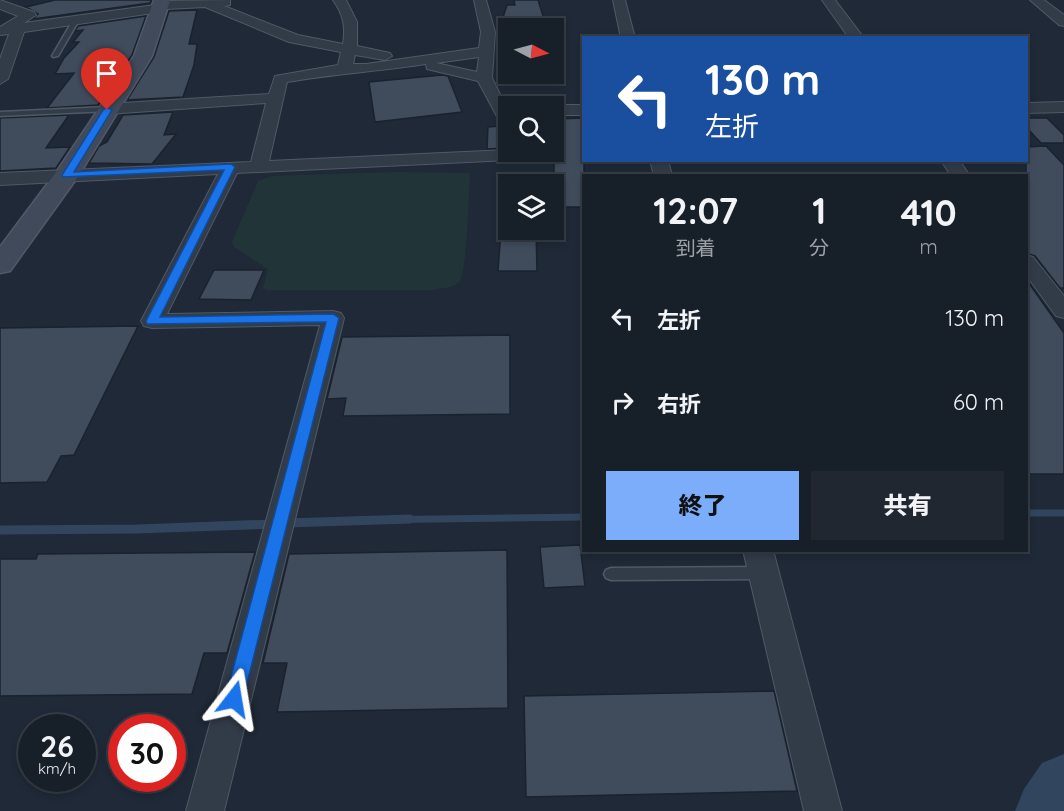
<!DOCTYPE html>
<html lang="ja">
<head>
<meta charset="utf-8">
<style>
	body { margin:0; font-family:Quicksand,"Noto Sans JP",sans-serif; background:#202731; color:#f1f3f6; height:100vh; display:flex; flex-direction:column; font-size:22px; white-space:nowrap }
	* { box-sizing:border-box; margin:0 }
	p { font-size:20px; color:#9ea2a8 }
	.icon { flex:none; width:33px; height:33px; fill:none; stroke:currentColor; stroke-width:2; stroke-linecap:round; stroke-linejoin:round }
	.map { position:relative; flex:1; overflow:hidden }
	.side { position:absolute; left:582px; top:174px; width:446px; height:378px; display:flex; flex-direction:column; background:#171f29; border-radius:0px; box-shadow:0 3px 9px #0003,0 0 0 2px #363d46 }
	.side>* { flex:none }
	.top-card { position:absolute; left:582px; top:36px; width:446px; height:126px; border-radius:0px; box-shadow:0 3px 9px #0003,0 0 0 2px #363d46; background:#1a4fa0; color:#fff; overflow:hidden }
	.needle { width:39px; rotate:96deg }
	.tools { position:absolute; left:498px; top:18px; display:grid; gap:12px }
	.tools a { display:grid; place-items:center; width:66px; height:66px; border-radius:0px; background:#171f29; box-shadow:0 3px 9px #0003,0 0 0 2px #363d46; font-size:30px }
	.speed { position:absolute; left:18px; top:714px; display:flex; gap:12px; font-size:30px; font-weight:700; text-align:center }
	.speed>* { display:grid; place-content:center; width:78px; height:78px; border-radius:50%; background:#171f29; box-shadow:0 3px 9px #0003,0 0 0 2px #363d46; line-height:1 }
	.speed small { font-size:15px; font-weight:400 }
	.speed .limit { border:9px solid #d22; background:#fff; color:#111 }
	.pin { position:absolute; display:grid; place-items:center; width:51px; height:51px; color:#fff; margin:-62px -26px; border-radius:50% 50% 50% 0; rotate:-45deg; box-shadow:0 0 6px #0007 }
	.pin .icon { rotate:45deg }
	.me { position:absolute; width:66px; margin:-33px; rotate:14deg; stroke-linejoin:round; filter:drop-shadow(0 0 4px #0008) }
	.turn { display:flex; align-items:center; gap:21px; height:126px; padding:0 24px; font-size:27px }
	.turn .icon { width:78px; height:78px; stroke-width:2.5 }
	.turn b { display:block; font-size:42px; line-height:51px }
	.eta { display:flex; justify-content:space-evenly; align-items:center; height:102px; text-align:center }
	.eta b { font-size:36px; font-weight:800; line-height:42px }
	.cta { display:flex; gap:12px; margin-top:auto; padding:12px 24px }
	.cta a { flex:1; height:69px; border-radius:0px; background:#7badfb; color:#111; font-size:24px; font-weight:800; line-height:69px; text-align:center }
	.cta a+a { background:#202731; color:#f1f3f6 }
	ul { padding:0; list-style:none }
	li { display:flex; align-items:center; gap:18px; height:84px; padding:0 24px }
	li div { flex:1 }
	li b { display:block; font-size:22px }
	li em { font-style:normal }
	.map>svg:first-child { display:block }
	.green { fill:#213538 }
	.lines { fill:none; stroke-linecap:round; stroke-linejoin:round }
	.stream-far1 { stroke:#32455f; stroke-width:7 }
	.stream { stroke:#32455f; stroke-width:9 }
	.river { fill:#32455f; fill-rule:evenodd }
	.building { fill:#404c5c; stroke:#1a222e; stroke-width:1.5 }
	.lane-casing { stroke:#505966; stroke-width:3 }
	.street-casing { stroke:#505966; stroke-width:2 }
	.secondary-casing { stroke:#505966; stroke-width:3 }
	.lane { fill:#323b48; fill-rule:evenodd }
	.street { fill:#323b48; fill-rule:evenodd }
	.secondary { fill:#404a5b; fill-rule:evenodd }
	.route { fill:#1a73e8; stroke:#114b97; stroke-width:1.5 }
</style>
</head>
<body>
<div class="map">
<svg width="1064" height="811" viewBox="0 0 1064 811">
	<rect width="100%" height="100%" fill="#1f2937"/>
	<path class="green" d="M396,172L470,173C469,193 467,269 460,281C455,288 441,288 433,290H266L263,288L268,269L234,247L232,242L258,181L272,176Z"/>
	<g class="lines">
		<path class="stream-far1" d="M1026,513H1064
			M360,520L584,517"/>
		<path class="stream" d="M287,523L410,519
			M0,530L137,529L273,524"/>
		<path class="river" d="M1064,754V811H1015L1024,789L1042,763Z"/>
	</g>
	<path class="building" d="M55,0H152L150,3L33,19L38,14L26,7Z
		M514,0H538L547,28L500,27L507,5H515Z
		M197,10L189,44H197L194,65L183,97L127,100L154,57L169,11Z
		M146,16L132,55L98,105L47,108L74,73L55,74L64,58L79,42H73L83,30L75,31L78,26Z
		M442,75L448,76L462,112L375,122L369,82Z
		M173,112L164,135L176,134L152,164L89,163L99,146L107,142L123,115Z
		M69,115L46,148L70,147L56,168L0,171V118Z
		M584,118V207H554V119Z
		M1026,118H1047L1064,135V143H1041L1026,127Z
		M500,126L508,140V148L487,149L488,127Z
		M1046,146L1064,165V288H1060L1035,256L1026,253V147Z
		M501,230H536L537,271H498Z
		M214,270H264L251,300L199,299Z
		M1026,279L1064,333V474H1026Z
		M138,326L74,455L61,456L47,482L0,483V328Z
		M510,335V414L343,416L346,398L327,399L342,337Z
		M580,545L585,586L544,588L540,547Z
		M507,550L508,708L277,712L287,663H263L289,554Z
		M255,552L227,653H204L192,694L0,696V559H36L38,554Z
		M774,691L797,791L526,797L524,696Z"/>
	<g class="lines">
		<defs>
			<path id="lane" d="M76,18L79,20L58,56L53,57L52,56L73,20Z
				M107,107L111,109L110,111L0,116V112Z
				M763,567L768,569L770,573L768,577L763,579L611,580L606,578L604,574L606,570L611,568Z"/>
			<path id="street" d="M0,0L34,12L36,15L24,23L155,5L161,1L230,0V5L224,6L298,35L343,44C346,26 343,14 333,0H346L357,22V46L390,53L392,56L385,60L355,55L353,64H366L479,48L481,32L474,0H486L495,32L492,78L508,111V127L502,126L500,122L478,81L427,69L426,64C379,71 333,74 287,82L269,161L508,150L539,152L541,154L538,158L532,159L237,173L167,314L333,311L341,313L344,318L224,811H186L320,325L152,328L144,326L141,321L218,174L0,185V173L251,162L266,103L107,114L99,109L107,104L269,94L275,76L338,65L341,52L289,42L205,7L166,9L160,12L24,32L8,79L0,84V59L9,34L0,35V27L18,16L0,9ZM479,57L477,72L436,63Z
				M613,0H625L635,38H621Z
				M822,0H835L864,38H849Z
				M1030,0H1044L1064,15V26L1059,25Z
				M1064,102V112L1026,113V103Z
				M554,105H584V115H554V106H548Z
				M650,160H668L672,176H654Z
				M941,160H959L970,176H951Z
				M1026,255L1033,257L1064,296V318L1056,316L1026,275Z
				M743,550H773L842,811H804Z"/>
			<path id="secondary" d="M154,0H170L152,56L79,175L10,271L0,273V247L57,171L134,56Z"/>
		</defs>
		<use href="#lane" class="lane-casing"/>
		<use href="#street" class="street-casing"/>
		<use href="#secondary" class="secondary-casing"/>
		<use href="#lane" class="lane"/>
		<use href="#street" class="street"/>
		<use href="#secondary" class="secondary"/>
	</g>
	<path class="route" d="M107,107L112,110L74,172L231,164L235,167L160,317L333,314L339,318L243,699L241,706L234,708L227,706L225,699L326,322L147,324L146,321L224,170L63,177L62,175L103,110Z"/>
</svg>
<div class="tools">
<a><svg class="needle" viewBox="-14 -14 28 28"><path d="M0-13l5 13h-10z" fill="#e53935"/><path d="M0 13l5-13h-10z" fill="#9ea2a8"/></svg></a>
<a><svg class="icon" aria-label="search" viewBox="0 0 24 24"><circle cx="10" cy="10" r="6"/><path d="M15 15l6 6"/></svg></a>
<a><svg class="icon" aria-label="layers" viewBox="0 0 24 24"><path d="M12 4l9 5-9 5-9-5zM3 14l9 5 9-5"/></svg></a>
</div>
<div class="speed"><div>26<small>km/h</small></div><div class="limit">30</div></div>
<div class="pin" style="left:107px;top:110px;background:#d93025"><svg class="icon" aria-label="arrive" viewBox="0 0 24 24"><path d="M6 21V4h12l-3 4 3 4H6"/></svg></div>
<svg class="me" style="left:234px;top:699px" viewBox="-20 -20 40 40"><path d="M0-17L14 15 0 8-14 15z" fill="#1a73e8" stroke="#fff" stroke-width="4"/></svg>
<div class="top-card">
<div class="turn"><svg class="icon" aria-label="left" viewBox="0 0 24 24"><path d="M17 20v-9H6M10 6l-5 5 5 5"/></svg><div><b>130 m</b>左折</div></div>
</div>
<section class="side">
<div class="eta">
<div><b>12:07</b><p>到着</p></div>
<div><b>1</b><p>分</p></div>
<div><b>410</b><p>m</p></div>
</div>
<ul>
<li><svg class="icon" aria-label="left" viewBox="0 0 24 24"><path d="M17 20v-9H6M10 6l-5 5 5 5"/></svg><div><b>左折</b></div><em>130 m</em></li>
<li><svg class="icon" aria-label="right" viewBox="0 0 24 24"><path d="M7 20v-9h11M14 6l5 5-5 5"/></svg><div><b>右折</b></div><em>60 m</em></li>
</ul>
<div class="cta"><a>終了</a><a>共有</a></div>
</section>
</div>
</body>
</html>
